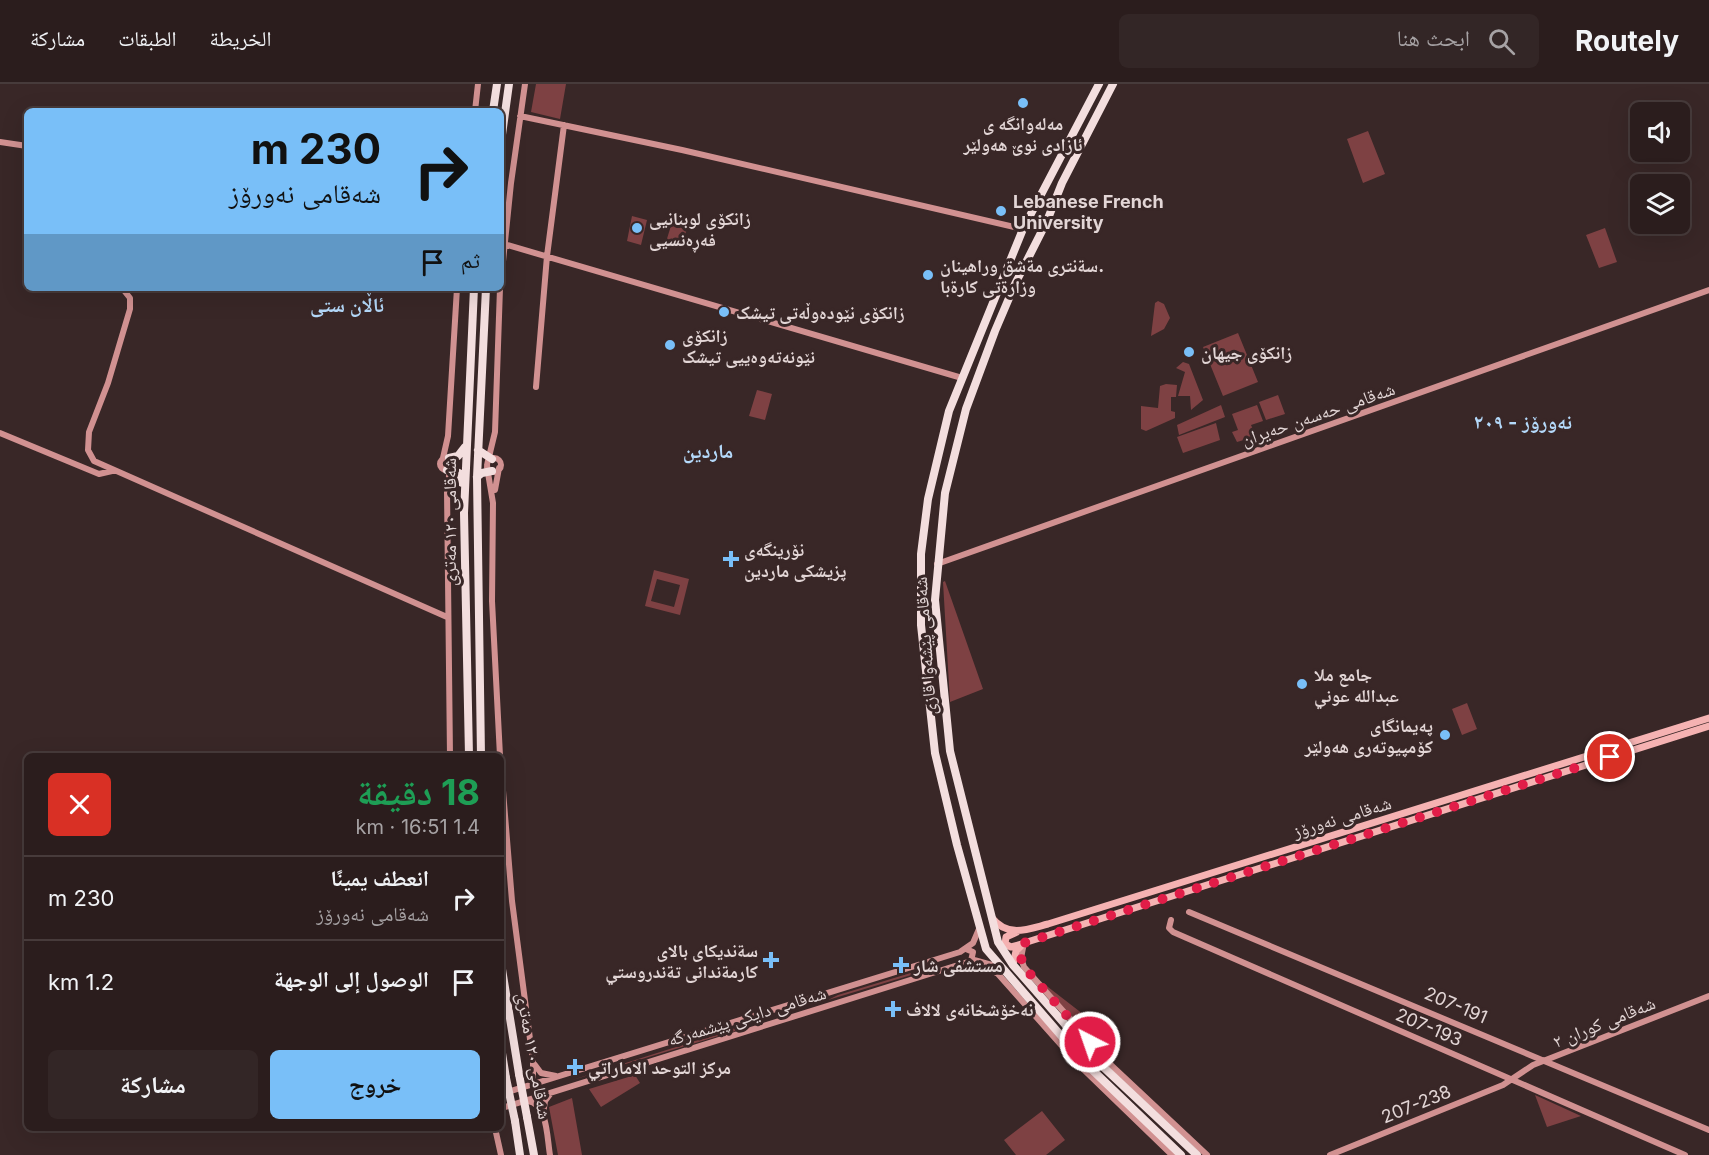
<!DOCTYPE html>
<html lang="ar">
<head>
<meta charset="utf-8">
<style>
	body { margin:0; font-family:Inter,"Noto Naskh Arabic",sans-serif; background:#332626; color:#f1f3f6; direction:rtl; height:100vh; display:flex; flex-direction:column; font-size:22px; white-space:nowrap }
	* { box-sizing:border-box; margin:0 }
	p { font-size:20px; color:#a6a2a4 }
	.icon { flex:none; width:33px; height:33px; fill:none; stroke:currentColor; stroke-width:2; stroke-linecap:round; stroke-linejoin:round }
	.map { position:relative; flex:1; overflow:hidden; direction:ltr }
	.sheet { position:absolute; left:24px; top:669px; width:480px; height:378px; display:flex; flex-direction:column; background:#2b1d1d; border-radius:9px; box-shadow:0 6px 24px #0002,0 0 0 2px #473b3b; direction:rtl }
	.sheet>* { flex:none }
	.guide { position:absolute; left:24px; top:24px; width:480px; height:183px; border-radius:9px; box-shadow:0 6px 24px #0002,0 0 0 2px #473b3b; direction:rtl; background:#79bff8; color:#111; overflow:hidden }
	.controls { position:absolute; left:1630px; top:18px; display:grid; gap:12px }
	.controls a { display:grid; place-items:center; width:60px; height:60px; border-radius:9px; background:#2b1d1d; box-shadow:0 6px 24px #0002,0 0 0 2px #473b3b; font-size:30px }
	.pin { position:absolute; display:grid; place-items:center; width:51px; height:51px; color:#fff; margin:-26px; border:3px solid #fff; border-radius:50%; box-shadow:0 2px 6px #0007 }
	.me { position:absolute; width:66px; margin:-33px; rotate:319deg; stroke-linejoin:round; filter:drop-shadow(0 0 4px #0008) }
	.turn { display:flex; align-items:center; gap:21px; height:126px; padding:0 24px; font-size:27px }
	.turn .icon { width:78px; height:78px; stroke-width:2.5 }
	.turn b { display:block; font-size:42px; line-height:51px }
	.then { display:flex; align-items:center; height:57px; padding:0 24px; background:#0003; gap:12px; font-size:22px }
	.round { display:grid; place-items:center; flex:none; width:63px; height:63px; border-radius:9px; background:#332626 }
	.summary { display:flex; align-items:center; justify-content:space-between; height:102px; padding:0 24px }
	h1 { font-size:36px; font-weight:700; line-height:45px; color:#1e9e55 }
	.cta { display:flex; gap:12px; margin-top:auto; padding:12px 24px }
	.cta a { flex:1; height:69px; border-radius:9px; background:#79bff8; color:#111; font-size:24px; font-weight:700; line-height:69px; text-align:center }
	.cta a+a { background:#332626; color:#f1f3f6 }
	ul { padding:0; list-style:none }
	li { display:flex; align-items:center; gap:18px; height:84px; padding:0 24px; border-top:2px solid #473b3b }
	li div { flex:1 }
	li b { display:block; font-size:22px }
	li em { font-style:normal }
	header { display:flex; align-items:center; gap:36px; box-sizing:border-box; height:84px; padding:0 30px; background:#2b1d1d; border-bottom:2px solid #473b3b }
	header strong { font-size:28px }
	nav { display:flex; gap:33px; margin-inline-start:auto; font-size:21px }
	.search { width:420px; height:54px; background:#332626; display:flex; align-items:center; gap:15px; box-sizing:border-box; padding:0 21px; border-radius:9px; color:#a6a2a4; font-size:22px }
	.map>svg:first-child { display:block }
	.green { fill:#7e4143; fill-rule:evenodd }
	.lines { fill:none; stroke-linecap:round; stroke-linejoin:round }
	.secondary { stroke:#d19191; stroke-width:6 }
	.primary { stroke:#f5b2b2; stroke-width:7 }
	.highway { stroke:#f3dede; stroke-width:8 }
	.highway-bridge { stroke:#f3dede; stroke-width:8 }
	.route { stroke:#e11d48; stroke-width:10; stroke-dasharray:0 18 }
	.poi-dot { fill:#79bff8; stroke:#392727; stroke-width:2 }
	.labels { text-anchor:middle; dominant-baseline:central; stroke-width:6; stroke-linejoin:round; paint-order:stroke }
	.poi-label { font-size:18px; font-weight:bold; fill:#e3d6d6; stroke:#392727; text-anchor:start }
	.street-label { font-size:18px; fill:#e3d6d6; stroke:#392727 }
	.neighbourhood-label { font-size:20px; font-weight:bold; fill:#b4d9fa; stroke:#392727 }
</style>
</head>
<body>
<header>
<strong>Routely</strong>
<div class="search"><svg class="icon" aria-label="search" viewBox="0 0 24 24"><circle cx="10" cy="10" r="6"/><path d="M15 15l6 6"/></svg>ابحث هنا</div>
<nav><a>الخريطة</a><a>الطبقات</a><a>مشاركة</a></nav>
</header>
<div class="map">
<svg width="1709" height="1071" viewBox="0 0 1709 1071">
	<rect width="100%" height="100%" fill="#392727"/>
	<path class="green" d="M536,0H566L560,35L531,28Z
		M1368,47L1385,90L1363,99L1347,55Z
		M632,132L647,136L641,161L627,157Z
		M673,135L688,140L682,163L666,158Z
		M1605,144L1617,178L1599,184L1586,151Z
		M1158,217L1164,220L1170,234L1164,245L1151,252L1155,219Z
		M1238,249L1258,298L1223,312L1203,263Z
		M1183,278L1189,280L1203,316L1191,326L1190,312H1178L1185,288L1176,284Z
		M1166,300L1177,301L1176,313H1171V327L1175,328V334L1146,347L1141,345V322L1158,324L1160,302Z
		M757,306L772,310L765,336L749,332Z
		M1278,311L1285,330L1266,336L1259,318Z
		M1221,321L1225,333L1179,351L1177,341Z
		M1257,321L1263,337L1251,341L1259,359L1250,362L1247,355L1237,358L1232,348L1238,346L1232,330Z
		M1216,339L1220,356L1183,369L1177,353Z
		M654,486L689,495L680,531L645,522ZM657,495L680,501L674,523L651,517Z
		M945,497L983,605L950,618L943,498Z
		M1467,619L1477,645L1462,651L1452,625Z
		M937,881L938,883L828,916L838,911Z
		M1039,896L1101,944L1091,955Z
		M745,941H749L742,945L569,997Z
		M635,991L640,999L601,1023L589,1005Z
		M1535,1011L1581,1032L1547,1043Z
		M572,1014L582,1071H558L549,1023Z
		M1042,1027L1065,1056L1046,1071H1016L1004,1056Z"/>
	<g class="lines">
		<path class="secondary" d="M475,27L478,0
			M520,32L682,66L1023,145
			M0,58L27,62
			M504,160L962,294
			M501,197L511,99L525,0
			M122,204L130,214V225L108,299L89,348L88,366L94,377L447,533
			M536,303L547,172L564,41
			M0,349L99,390L112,387
			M440 380a6 6 0 1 1 12 0a6 6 0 1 1-12 0Z
			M443,374L448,352L457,204
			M487 381a7 7 0 1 1 14 0a7 7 0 1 1-14 0Z
			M488,377L495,348L500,204
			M487,383L493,419L492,517L500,672
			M495,406L499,384
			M937,480L1709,206
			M450,672L447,407L450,385
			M501,682L512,817L533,978V1001
			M1189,828L1709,1046
			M1171,836L1169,844L1173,848L1685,1071
			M1024,859L1021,874L1024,883L1112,982L1207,1071
			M966,865L973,868L971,877
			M964,881L984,882L998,890L1078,980L1172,1071
			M535,981L541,989L556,992
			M501,1010L960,868L973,859L979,845
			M528,1017C548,1020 547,1055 550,1071
			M502,1024L974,876L999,883
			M543,1030L545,1017L551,1009
			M495,1044L501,1071
			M1330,1071L1503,1001L1533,981L1709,912"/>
		<path class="primary" d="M992,834C1008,854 1028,845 1048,840L1709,634
			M1017,848L1006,853L1005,860L1011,863L1022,860
			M1013,881L1016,867L1024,859L1709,642"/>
		<path class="highway" d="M1099,0L1023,145L949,327L928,415L921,470V541L935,669L957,761L986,865L1083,977L1181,1071
			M1113,0L1062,99L1047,137L1015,200L995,247L966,325L945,409L935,516L950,667L998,858L1013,881L1098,978L1197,1071
			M493,27L497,0
			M501,58L509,0
			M478,366L492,375
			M449,374L458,372L465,363
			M447,386L459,389L462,399
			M477,393L482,389L492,387
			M469,672L464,429L474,204
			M481,672L477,393L486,204
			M501,879L519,990
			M501,963L506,994
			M527,1033L534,1071
			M515,1037L520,1071"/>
		<path class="highway-bridge" d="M519,990L527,1033
			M506,994L515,1037"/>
	</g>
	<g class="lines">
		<path class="route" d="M1090,958L1024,883L1021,874L1024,859L1610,673"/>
	</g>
	<g class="poi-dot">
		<circle cx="1023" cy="19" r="6"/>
		<circle cx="1001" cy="127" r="6"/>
		<circle cx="637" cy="144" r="6"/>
		<circle cx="928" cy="191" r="6"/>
		<circle cx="724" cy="228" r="6"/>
		<circle cx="670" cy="261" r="6"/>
		<circle cx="1189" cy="268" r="6"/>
		<path d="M728 466h6v6h6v6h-6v6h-6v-6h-6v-6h6z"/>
		<circle cx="1302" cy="600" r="6"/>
		<circle cx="1445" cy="651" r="6"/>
		<path d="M768 867h6v6h6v6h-6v6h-6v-6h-6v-6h6z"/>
		<path d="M898 872h6v6h6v6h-6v6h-6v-6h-6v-6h6z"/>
		<path d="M890 916h6v6h6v6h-6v6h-6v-6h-6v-6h6z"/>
		<path d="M572 974h6v6h6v6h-6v6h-6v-6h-6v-6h6z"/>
	</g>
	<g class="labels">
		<g class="poi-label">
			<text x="1023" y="39" text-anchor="middle">مەلەوانگە ی<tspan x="1023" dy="21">ئازادی نوێ هەولێر</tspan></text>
			<text x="1013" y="117">Lebanese French<tspan x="1013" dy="21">University</tspan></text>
			<text x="649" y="134">زانکۆی لوبنانیی<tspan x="649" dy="21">فەڕەنسیی</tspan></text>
			<text x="940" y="181">سةنترى مةشق وراهينان.<tspan x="940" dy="21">وزارةتى كارةبا</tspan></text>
			<text x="736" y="228">زانکۆی نێودەوڵەتی تیشک</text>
			<text x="682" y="251">زانکۆی<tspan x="682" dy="21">نێونەتەوەییی تیشک</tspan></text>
			<text x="1201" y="268">زانکۆی جیھان</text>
			<text x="744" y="465">نۆرینگەی<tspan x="744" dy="21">پزیشکی ماردین</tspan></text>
			<text x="1314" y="590">جامع ملا<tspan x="1314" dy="21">عبدالله عوني</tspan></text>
			<text x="1433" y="641" text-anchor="end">پەیمانگای<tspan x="1433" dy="21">کۆمپیوتەری هەولێر</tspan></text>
			<text x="758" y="866" text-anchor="end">سةنديكاى بالاى<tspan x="758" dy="21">كارمةندانى تةندروستي</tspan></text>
			<text x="914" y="881">مستشفى شار</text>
			<text x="906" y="925">نەخۆشخانەی لالاف</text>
			<text x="588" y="983">مركز التوحد الاماراتي</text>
		</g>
		<g class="street-label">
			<text transform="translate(1318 330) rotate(-19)">شەقامی حەسەن حەیران</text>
			<text transform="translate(449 438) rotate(-90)">شەقامی ١٢٠ مەتری</text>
			<text transform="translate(925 562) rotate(-94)">شەقامی پێشەوا قازی</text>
			<text transform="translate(1342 733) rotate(-17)">شەقامی نەورۆز</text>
			<text transform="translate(1456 921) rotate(23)">207-191</text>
			<text transform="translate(747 932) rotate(-17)">شەقامی دایکی پێشمەرگە</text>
			<text transform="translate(1604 938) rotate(-22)">شەقامی کوران ٢</text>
			<text transform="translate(1429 943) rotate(23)">207-193</text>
			<text transform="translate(534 972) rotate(80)">شەقامی ١٢٠ مەتری</text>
			<text transform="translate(1416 1020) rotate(-22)">207-238</text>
		</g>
		<g class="neighbourhood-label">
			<text x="347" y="221">ئاڵان ستی</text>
			<text x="1523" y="338">نەورۆز - ٢٠٩</text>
			<text x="708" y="367">ماردین</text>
		</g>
	</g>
</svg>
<div class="controls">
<a><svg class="icon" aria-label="sound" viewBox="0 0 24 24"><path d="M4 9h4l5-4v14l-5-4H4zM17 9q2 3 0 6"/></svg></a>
<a><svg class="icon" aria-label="layers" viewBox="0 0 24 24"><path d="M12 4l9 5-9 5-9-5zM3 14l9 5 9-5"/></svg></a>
</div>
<div class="pin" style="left:1610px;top:673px;background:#d93025"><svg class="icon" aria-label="arrive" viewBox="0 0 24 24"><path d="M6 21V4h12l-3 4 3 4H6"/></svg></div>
<svg class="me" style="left:1090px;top:958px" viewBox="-20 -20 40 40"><circle r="17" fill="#e11d48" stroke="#fff" stroke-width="3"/><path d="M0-11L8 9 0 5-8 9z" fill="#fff"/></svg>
<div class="guide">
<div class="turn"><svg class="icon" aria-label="right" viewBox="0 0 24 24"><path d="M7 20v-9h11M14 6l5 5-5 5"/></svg><div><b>230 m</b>شەقامی نەورۆز</div></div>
<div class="then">ثم<svg class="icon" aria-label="arrive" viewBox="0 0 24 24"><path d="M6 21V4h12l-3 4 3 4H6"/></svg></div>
</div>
<section class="sheet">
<div class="summary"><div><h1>18 دقيقة</h1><p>1.4 km · 16:51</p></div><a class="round" style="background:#d93025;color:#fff"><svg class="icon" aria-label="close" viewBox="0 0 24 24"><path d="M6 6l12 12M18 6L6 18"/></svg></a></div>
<ul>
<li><svg class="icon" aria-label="right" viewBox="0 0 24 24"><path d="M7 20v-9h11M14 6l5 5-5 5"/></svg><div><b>انعطف يمينًا</b><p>شەقامی نەورۆز</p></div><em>230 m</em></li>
<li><svg class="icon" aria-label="arrive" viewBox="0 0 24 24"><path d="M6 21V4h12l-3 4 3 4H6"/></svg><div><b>الوصول إلى الوجهة</b></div><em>1.2 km</em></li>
</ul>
<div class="cta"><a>خروج</a><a>مشاركة</a></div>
</section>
</div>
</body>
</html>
